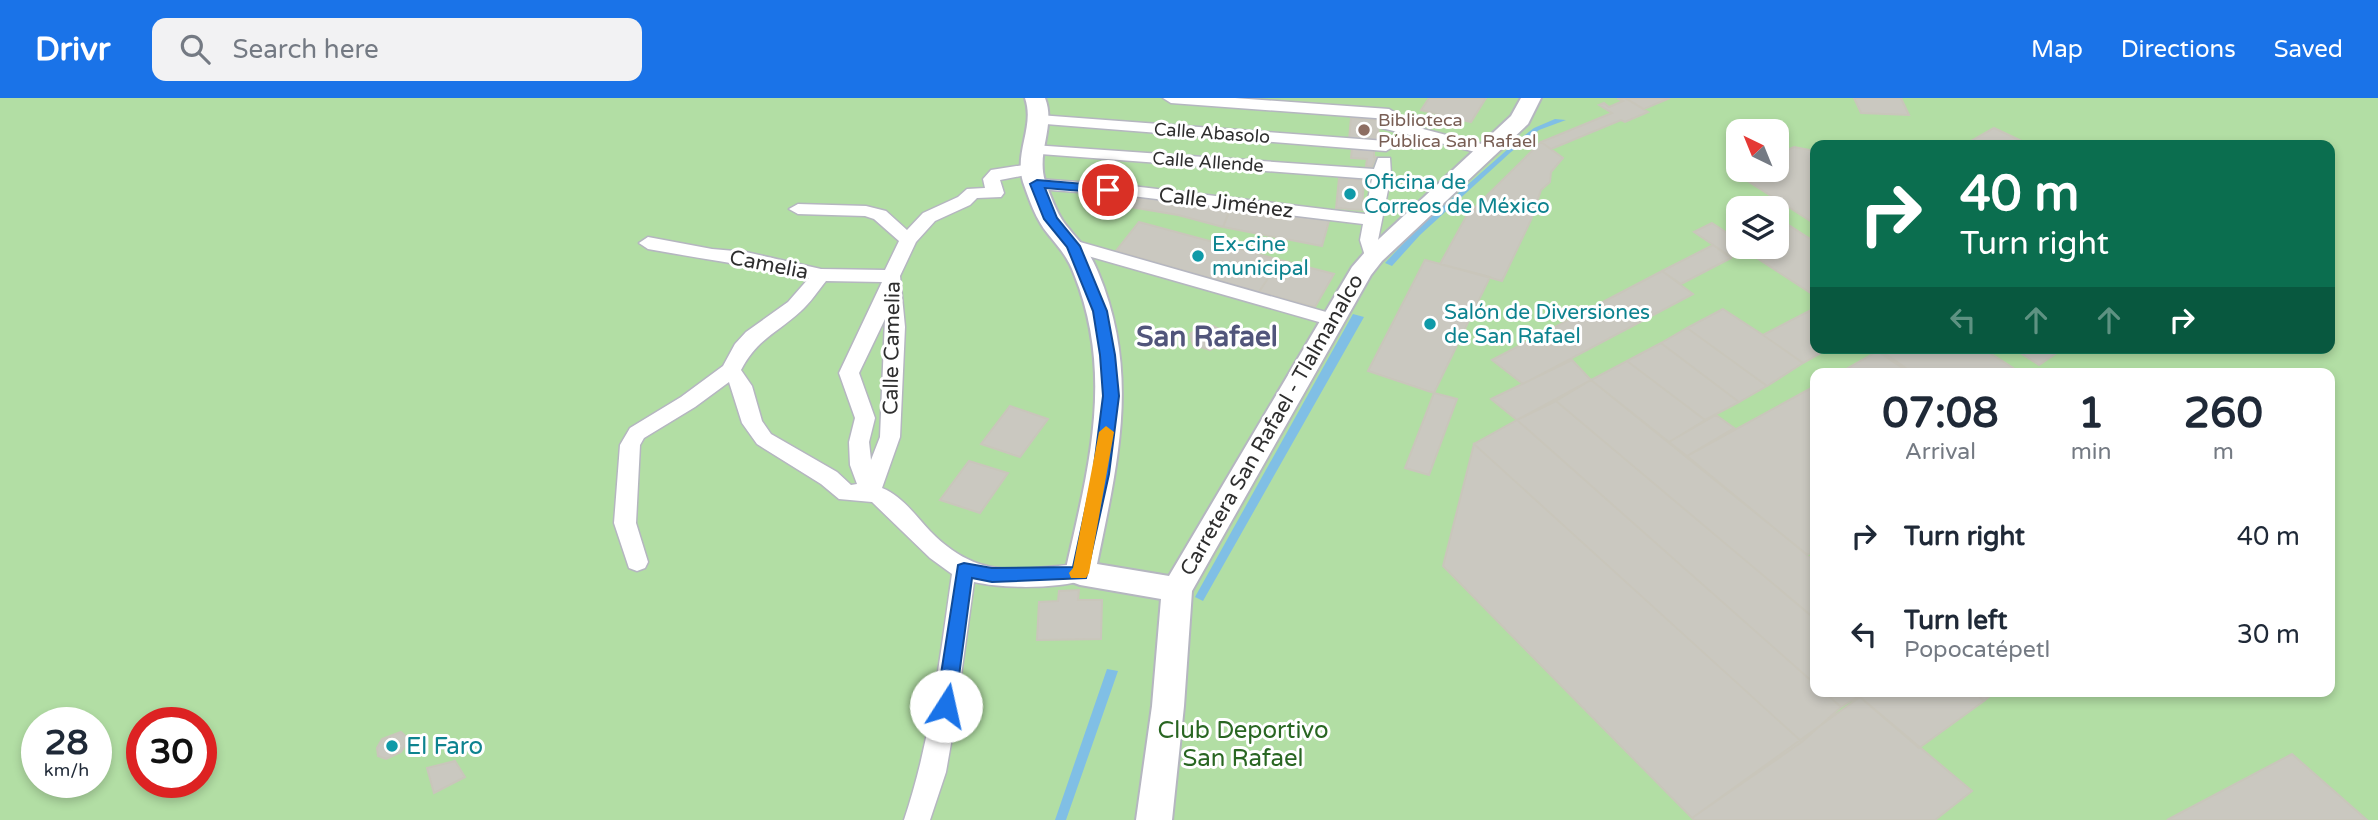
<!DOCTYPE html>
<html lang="en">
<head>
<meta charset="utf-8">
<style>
	body { margin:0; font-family:"Varela Round",sans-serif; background:#f2f2f3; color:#1f2937; height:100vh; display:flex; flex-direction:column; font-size:26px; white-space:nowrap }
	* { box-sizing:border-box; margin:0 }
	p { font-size:23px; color:#747a83 }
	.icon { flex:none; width:38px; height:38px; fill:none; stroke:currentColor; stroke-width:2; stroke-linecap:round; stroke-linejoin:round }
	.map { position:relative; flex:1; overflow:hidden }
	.drawer { position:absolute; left:1810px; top:270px; width:525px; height:329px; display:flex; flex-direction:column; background:#fff; border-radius:14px; box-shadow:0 4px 10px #0003 }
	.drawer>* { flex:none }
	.banner { position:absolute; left:1810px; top:42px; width:525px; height:214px; border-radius:14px; box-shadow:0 4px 10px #0003; background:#0b6e4f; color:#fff; overflow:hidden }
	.needle { width:46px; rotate:317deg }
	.fabs { position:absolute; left:1726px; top:21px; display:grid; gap:14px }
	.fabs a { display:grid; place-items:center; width:63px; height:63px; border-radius:14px; background:#fff; box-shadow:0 4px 10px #0003; font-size:35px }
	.speed { position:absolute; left:21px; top:609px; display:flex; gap:14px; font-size:35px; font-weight:700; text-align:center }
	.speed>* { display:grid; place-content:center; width:91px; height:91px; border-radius:50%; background:#fff; box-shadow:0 4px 10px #0003; line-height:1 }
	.speed small { font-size:18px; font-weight:400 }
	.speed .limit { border:10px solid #d22; background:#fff; color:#111 }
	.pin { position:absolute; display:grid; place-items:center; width:60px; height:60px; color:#fff; margin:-30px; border:4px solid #fff; border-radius:50%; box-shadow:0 2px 7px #0007 }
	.me { position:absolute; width:77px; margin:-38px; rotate:10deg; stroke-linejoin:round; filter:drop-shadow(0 0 5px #0008) }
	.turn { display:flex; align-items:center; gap:24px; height:147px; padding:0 35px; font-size:32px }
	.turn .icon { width:91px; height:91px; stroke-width:2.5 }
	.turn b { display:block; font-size:49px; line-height:60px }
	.lanes { display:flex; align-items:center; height:66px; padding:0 35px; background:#0003; justify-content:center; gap:35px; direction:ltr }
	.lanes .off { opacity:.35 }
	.eta { display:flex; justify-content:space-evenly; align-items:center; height:119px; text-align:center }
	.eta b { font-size:42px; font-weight:800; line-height:49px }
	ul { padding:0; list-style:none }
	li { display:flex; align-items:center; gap:21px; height:98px; padding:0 35px }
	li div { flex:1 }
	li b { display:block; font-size:26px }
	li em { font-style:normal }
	header { display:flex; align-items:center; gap:42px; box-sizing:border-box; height:98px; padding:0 35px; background:#1a73e8; color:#fff }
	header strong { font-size:33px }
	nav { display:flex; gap:38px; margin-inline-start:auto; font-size:24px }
	.search { width:490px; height:63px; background:#f2f2f3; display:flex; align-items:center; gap:18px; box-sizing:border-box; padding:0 24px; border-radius:14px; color:#747a83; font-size:26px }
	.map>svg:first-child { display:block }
	.green { fill:#b2dea4; fill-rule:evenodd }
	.water { fill:#80bfe5 }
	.building { fill:#cac8c0; stroke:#c9c6bb; stroke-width:2 }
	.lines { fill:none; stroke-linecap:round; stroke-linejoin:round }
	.street-casing { stroke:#b5b6c0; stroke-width:3 }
	.secondary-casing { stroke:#b5b6c0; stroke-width:4 }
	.street { fill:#fff; fill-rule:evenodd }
	.secondary { fill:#fff; fill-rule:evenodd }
	.route { fill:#1a73e8; stroke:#114b97; stroke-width:2 }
	.slow { fill:#f59e0b }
	.education-dot { fill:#8d6e63; stroke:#fff; stroke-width:2.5 }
	.culture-dot { fill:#0f9aa8; stroke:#fff; stroke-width:2.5 }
	.labels { text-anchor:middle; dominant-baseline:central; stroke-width:6; stroke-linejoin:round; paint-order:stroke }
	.far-education-label { font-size:18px; fill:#785e54; stroke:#fff; text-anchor:start }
	.far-street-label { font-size:18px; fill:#2e2e2e; stroke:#fff }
	.culture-label { font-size:21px; fill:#0d838f; stroke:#fff; text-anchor:start }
	.street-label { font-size:21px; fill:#2e2e2e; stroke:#fff }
	.near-park-label { font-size:24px; fill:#296622; stroke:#fff }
	.near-culture-label { font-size:24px; fill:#0d838f; stroke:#fff; text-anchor:start }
	.district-label { font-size:28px; font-weight:bold; fill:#51557b; stroke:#fff }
</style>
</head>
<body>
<header>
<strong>Drivr</strong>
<div class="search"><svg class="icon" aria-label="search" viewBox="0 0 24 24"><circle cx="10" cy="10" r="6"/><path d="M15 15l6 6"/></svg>Search here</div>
<nav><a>Map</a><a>Directions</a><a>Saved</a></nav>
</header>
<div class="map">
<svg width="2378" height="722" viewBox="0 0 2378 722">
	<rect width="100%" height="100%" fill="#eeeae2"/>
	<path class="green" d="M0,0H2378V722H0ZM1738,33H1776V72H1738ZM1815,47H2329V250H1815ZM1738,110H1776V149H1738ZM1815,275H2329V593H1815ZM37,625H96V684H37ZM142,625H201V684H142Z"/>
	<path class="water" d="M1555,21L1566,22L1539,32L1511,54L1420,137L1392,168L1385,165L1413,135L1517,43L1534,30Z
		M1353,216L1364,219L1203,503L1195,499Z
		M1107,571L1118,573L1066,722H1055Z"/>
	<path class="building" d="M1429,0H1486L1471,24L1421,12Z
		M1617,0H1625L1648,14L1625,24L1621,22L1551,51L1541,44L1612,15L1599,7L1604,5L1609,9L1623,3Z
		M1625,0H1670L1644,11Z
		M1854,0H1901L1909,17L1861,15Z
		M1351,20L1379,22L1378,44L1349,42Z
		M1994,30L2030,47H1964Z
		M1541,44L1563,60L1551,74L1550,84L1541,92L1531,122L1502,183L1440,166L1467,117Z
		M1352,49L1374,51V59H1376L1372,69L1366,68L1367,61L1351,60Z
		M1794,49L1815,53V126L1735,75L1743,72H1776V57Z
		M1339,80L1364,82L1362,112L1336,110Z
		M1134,98L1231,110L1223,129L1178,117L1130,109Z
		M1231,108L1329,123L1322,148L1223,129Z
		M1776,119L1815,144V198L1740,149H1776Z
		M1139,124L1280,162L1259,194L1116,153Z
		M1712,125L1738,142V149L1749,150L1731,159L1694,134Z
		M1713,147L1731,160L1681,186L1662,173Z
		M1280,162L1334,176L1315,209L1259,194Z
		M1425,162L1490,179L1434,295L1368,273Z
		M1662,173L1693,196L1523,286L1492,262Z
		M1815,210V250H1830L1803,265L1763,237Z
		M1723,211L1763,237L1803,265L1767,288L1687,230Z
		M1202,228H1213L1223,233L1226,241L1225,245L1210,252L1193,247L1190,236Z
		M1687,230L1767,288L1739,304L1661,245Z
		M1661,245L1739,304L1705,322L1627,263Z
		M1873,250H1982L2021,275H1910Z
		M2013,250H2064L2039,267Z
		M1880,252L1913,275H1839Z
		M1572,262L1591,282L1517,322L1491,301Z
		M1627,263L1705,322L1669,344L1591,282Z
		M1591,282L1815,463V521L1556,303Z
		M1815,288V453L1807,457L1687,358Z
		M1434,295L1457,301L1429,377L1405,370Z
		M1556,303L1815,521V586L1517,322Z
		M1010,308L1048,321L1020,359L981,346Z
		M1716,317L1734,330L1687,358L1669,344Z
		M1517,322L1815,586V593H1823L1841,609L1802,644L1474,346Z
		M1474,346L1802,644L1692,720L1443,468Z
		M969,363L1008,375L980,415L940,402Z
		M1079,492L1078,502H1102L1101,541L1037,542L1039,504L1058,503L1059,493Z
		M1823,593H1867L1841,609Z
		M1868,593H1973L1984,603L1919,650L1860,599Z
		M1973,593H1996L1984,603Z
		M1860,599L1972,693L1935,722H1694L1692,720Z
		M401,634L409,641L401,654L386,661L378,658L377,650L382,641Z
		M2292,656L2367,722H2167Z
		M455,663L465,679L434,695L427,670Z"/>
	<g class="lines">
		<defs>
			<path id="street" d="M1163,0H1235L1389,11L1397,16L1389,21L1171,5Z
				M1039,17L1386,43L1394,48L1386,53L1033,25L1031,22L1033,19Z
				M1388,22L1493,49L1495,52L1487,57L1382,30L1380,27Z
				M1033,47L1374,71L1378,60H1390L1391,77L1378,142L1383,158L1374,164L1365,158L1360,142L1363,126L1132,98L1037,91L1029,86L1037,81L1132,88L1365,116L1372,81L1027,55L1025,52L1027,49Z
				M1030,66L1036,67L1038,71L1036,75L1000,82L1004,95L1001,99L977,100L970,107L935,123L916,144L900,178L905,229L900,339L882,390C902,398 916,418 930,433C979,483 1016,471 1080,466L1088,469L1091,475L1088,481C1058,491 1005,491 974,484L954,628L946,674L930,722H904C931,642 940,559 952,476L930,460L872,404L839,401L821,386L757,346L742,325L729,284L695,309L644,340L640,347L636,425L648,464L645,470L637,473L629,470L614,425L620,347L630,330L681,299L723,268L735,246L746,234L788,204L809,180C755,168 702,161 648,151L639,145L648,139L712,151L746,154L821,171L885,172L899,143L874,121L865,118L798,116L789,111L798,106L866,108L886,113L907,132L923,115L958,99L967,91L985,90L983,81L991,72ZM826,183L882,184L839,275L855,320L849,344L850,367L857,386L851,387L837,374L771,336L762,323L752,288L741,272C757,241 777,235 801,213C810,205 818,193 826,183ZM885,221L880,339L871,362L869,344L875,320L859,275Z
				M1073,142L1340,218L1342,222L1340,226L1333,228L1067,152L1064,148Z"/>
			<path id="secondary" d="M1025,0H1045C1056,28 1036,54 1045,83C1050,97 1056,114 1065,126C1080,145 1088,150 1098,174C1140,274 1118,364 1097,466L1169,478L1352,169L1366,153L1511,18L1521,0H1541L1528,26L1382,163L1371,177L1192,493L1184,608L1172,722H1136L1152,608L1161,501L1080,487L1069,483L1065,475C1088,372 1115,278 1074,176C1068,159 1059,150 1048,136C1036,122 1029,101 1023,84C1014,54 1035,28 1025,0Z"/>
		</defs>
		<use href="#street" class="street-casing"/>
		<use href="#secondary" class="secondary-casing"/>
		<use href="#street" class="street"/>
		<use href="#secondary" class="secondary"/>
	</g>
	<path class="route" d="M1037,82L1108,88L1115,92L1108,95L1045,90L1057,120L1080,148L1107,213L1115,257L1119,298L1109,376L1086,480L992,484L972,480L955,608L952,614L946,616L939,614L936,608L958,467L964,465L992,470L1073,469L1093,376L1103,298L1100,257L1093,213L1067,149L1044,121L1030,86Z"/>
	<path class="slow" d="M1106,328L1114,334L1089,475L1086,480H1071L1069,475L1073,470L1099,334Z"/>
	<circle class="education-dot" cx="1364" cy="32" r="7"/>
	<g class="culture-dot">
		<circle cx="1350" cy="96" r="7"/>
		<circle cx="1198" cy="158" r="7"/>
		<circle cx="1430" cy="226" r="7"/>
		<circle cx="392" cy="648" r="7"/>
	</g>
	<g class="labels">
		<g class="far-education-label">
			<text x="1378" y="22">Biblioteca<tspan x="1378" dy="21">Pública San Rafael</tspan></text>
		</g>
		<g class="far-street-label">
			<text transform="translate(1212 35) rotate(4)">Calle Abasolo</text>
			<text transform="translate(1208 64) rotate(4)">Calle Allende</text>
		</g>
		<g class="culture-label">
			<text x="1364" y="84">Oficina de<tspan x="1364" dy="24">Correos de México</tspan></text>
			<text x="1212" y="146">Ex-cine<tspan x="1212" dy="24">municipal</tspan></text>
			<text x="1444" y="214">Salón de Diversiones<tspan x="1444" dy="24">de San Rafael</tspan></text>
		</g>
		<g class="street-label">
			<text transform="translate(1226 105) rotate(7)">Calle Jiménez</text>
			<text transform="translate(769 167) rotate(11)">Camelia</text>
			<text transform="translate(892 250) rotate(-89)">Calle Camelia</text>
			<text transform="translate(1272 327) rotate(-60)">Carretera San Rafael - Tlalmanalco</text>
		</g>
		<g class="near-park-label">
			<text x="1243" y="632">Club Deportivo<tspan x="1243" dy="28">San Rafael</tspan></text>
		</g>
		<g class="near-culture-label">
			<text x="406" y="648">El Faro</text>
		</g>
		<g class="district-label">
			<text x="1207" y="239">San Rafael</text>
		</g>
	</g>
</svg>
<div class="fabs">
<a><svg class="needle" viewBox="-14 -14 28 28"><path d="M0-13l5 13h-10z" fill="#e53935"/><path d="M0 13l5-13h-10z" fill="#747a83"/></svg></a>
<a><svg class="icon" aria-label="layers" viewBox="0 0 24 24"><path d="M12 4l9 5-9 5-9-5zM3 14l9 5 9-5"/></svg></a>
</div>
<div class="speed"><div>28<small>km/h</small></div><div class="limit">30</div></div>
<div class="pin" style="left:1108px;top:92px;background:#d93025"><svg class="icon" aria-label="arrive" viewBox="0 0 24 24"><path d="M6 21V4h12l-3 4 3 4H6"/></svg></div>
<svg class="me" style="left:946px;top:608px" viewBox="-20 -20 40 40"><circle r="19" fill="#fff"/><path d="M0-13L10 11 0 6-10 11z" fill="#1a73e8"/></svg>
<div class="banner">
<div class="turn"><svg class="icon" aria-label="right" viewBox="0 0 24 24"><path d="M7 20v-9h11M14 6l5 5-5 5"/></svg><div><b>40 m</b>Turn right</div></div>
<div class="lanes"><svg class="icon off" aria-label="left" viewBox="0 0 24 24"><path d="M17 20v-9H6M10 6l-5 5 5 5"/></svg><svg class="icon off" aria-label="ahead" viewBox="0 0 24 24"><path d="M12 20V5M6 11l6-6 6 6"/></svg><svg class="icon off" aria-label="ahead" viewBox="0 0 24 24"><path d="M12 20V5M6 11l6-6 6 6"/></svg><svg class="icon" aria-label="right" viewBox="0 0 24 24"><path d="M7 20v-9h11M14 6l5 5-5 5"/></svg></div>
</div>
<section class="drawer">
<div class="eta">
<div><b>07:08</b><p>Arrival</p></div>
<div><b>1</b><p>min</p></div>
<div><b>260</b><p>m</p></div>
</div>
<ul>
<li><svg class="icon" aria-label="right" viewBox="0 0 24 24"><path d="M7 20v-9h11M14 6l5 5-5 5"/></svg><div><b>Turn right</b></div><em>40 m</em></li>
<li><svg class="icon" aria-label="left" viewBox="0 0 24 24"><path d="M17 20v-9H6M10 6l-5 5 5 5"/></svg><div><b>Turn left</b><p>Popocatépetl</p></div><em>30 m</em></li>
</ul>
</section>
</div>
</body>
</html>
